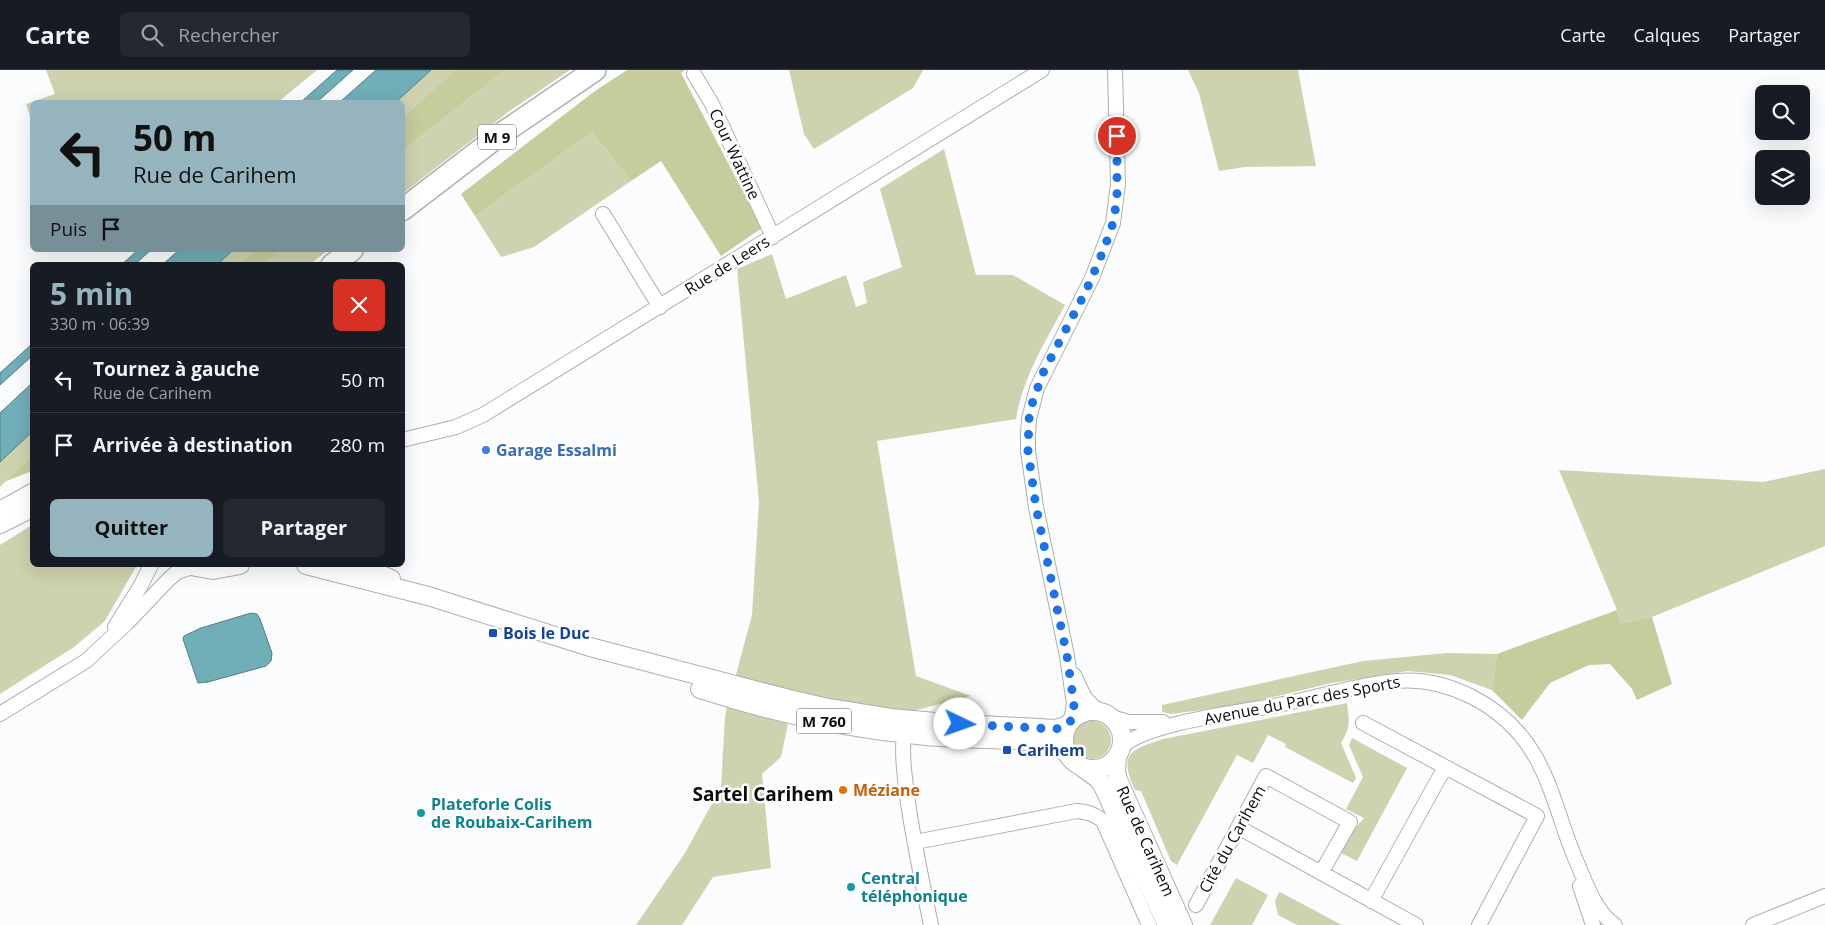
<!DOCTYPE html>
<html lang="fr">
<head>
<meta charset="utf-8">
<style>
	body { margin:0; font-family:"Open Sans",sans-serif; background:#242831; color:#f1f3f6; height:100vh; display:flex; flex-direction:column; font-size:19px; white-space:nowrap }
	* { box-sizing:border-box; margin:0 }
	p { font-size:16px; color:#9ea1a6 }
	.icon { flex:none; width:28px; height:28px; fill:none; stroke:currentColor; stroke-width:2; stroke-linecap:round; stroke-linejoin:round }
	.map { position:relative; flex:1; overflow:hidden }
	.panel { position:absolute; left:30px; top:192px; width:375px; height:305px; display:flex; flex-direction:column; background:#171b24; border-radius:8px; box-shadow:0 5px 20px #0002 }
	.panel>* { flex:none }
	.top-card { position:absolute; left:30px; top:30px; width:375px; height:152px; border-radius:8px; box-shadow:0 5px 20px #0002; background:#95b4be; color:#111; overflow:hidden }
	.tools { position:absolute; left:1755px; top:15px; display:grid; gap:10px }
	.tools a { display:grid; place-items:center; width:55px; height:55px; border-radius:8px; background:#171b24; box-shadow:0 5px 20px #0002; font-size:25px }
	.pin { position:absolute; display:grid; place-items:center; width:42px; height:42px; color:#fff; margin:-21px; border:2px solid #fff; border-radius:50%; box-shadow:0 1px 5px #0007 }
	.me { position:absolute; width:55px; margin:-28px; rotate:93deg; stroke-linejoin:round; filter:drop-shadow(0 0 4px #0008) }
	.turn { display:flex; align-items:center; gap:18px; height:105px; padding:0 20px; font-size:22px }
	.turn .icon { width:65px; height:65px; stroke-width:2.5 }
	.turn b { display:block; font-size:35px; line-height:42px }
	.then { display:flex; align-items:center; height:48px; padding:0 20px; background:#0003; gap:10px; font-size:19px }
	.round { display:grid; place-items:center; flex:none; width:52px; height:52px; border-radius:8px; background:#242831 }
	.overview { display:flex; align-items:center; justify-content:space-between; height:85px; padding:0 20px }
	h1 { font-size:30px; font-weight:700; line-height:38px; color:#95b4be }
	.button { display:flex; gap:10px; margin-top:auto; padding:10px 20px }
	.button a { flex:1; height:58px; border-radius:8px; background:#95b4be; color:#111; font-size:20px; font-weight:700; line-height:58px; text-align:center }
	.button a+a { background:#242831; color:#f1f3f6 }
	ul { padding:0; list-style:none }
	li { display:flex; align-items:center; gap:15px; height:65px; padding:0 20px; border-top:1px solid #363941 }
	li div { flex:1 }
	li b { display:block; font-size:19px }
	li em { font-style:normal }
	header { display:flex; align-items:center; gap:30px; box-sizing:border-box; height:70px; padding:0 25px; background:#171b24; border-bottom:1px solid #363941 }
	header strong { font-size:24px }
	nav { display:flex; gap:28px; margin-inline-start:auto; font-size:18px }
	.search { width:350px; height:45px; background:#242831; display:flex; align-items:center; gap:12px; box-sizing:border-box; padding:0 18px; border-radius:8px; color:#9ea1a6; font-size:19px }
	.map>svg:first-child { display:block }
	.green { fill:#ced2ae }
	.forest { fill:#c6cc9b }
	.water { fill:#70aeb8; stroke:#527e85 }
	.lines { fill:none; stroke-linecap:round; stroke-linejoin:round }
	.minor-casing { stroke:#aeafb0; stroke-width:16 }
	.major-casing { stroke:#aeafb0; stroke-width:20 }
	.highway-casing { stroke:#aeafb0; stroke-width:24 }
	.minor { stroke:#fff; stroke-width:14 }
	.major { stroke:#fff; stroke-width:18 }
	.highway { stroke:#fff; stroke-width:21 }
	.route { stroke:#1a73e8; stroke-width:9; stroke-dasharray:0 16.2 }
	.shop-dot { fill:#3f7fe0; stroke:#fff; stroke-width:2 }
	.transit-dot { fill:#1a4fb4; stroke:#fff; stroke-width:2 }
	.food-dot { fill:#e8710a; stroke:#fff; stroke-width:2 }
	.culture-dot { fill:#0f9aa8; stroke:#fff; stroke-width:2 }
	.labels { text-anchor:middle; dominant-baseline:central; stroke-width:5; stroke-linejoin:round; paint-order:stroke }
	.shield { fill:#fff; stroke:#555656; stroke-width:1 }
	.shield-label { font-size:15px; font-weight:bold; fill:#0c0d0d }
	.street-label { font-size:16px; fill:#0c0d0d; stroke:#fff }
	.shop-label { font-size:16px; font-weight:bold; fill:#366cbe; stroke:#fff; text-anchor:start }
	.transit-label { font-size:16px; font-weight:bold; fill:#164399; stroke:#fff; text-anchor:start }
	.food-label { font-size:16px; font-weight:bold; fill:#c56008; stroke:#fff; text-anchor:start }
	.culture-label { font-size:16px; font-weight:bold; fill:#0d838f; stroke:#fff; text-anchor:start }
	.quarter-label { font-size:19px; font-weight:bold; fill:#0c0d0d; stroke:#fff }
</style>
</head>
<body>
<header>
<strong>Carte</strong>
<div class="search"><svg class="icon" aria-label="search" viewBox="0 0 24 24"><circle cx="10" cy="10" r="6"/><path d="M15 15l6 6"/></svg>Rechercher</div>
<nav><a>Carte</a><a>Calques</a><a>Partager</a></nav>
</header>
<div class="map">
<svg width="1825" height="855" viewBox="0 0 1825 855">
	<rect width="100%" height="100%" fill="#fbfcfd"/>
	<path class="green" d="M46,0H317L278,32H32V53L26,34L55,24Z
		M431,0H455L403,47L402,32H396Z
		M505,0H570L511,40L403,123V80Z
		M789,0H923L913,18L814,79L804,64Z
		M1188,0H1298L1316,96L1245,97L1219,101L1199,23Z
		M592,62L631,111L534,177L501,187L475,146Z
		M944,79L976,205H1013L1065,235C1045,272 1023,307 1016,349L877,371L916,606L971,626L905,643L819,631L734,612L752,545L759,432L737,199L772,184L786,229L846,205L856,237L867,233L863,212L902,197L880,119Z
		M233,180H255L239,195H217Z
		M280,180H328L309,195H262Z
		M32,362V386L0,417V392Z
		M1825,399V476L1652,547L1621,553L1617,540L1559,400L1763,412Z
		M32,455V495H137L105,551L74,577L0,624V475Z
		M1447,583L1497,584L1492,620L1450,605L1408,601L1332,613L1240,635L1171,644L1162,642V635L1363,591Z
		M1347,633C1349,651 1351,657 1341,673L1356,708L1353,713L1285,677L1286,674L1268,665L1253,693L1237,685L1177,795L1171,791L1141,721L1135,720C1118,683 1130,680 1163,669Z
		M727,636L788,654L781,687L762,704L771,798L713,807L682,855H636L685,783L721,717L725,647Z
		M1073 670a19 19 0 1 1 38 0a19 19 0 1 1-38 0Z
		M1352,668L1407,698L1357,791L1337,781L1364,748L1346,739L1363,707L1349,675Z
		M1236,808L1268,825L1252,855H1210Z
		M1279,822H1280L1342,855H1297L1278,845L1275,831Z"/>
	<path class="forest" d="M455,0H505L403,80V47Z
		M627,0H685L681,3L762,158L721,186L661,91L631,111L592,62L475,146L461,124L595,21Z
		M255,180H280L262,195H239Z
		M32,386V401L6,411Z
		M1617,540L1621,553L1652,547L1672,614L1637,630L1632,619L1610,594L1589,595L1550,613L1522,650L1492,620L1497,584Z"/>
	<path class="water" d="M337,0H353L317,32H301Z
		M376,0H431L396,32H340Z
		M138,180H151L134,195H121Z
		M179,180H233L217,195H162Z
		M32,274V286L0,315V303Z
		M32,313V362L0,392V343Z
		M251,543L257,544L260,549L272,583L271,591L266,596L208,612L198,613L183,569L184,566L201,558Z"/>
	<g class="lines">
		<defs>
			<path id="minor" d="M694,4L712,34L773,167
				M603,144L660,237
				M402,370L456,357L483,345L1042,0
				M115,557L140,517L151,495
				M1074,605L1085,628L1099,642
				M0,644L86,591L127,553L168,510L177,502L192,497
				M1111,647L1129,652H1163
				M1071,651L1074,634L1067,586L1036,437L1028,381V365L1029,349L1037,318L1092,208L1113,153L1118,114L1115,0
				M905,653C901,679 904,701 907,726C913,769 922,812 931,855
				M1363,653L1537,746L1479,855
				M1121,678C1142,654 1239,642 1273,636C1311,629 1349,617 1388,612C1445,603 1506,636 1535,686C1553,717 1561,755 1575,788C1585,810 1594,841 1615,855
				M1238,757L1416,855
				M915,772L1077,741C1088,742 1094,744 1103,751L1149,855
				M1580,816L1593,855
				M1371,831L1445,697
				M1196,835L1266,706L1350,752L1321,803
				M1753,855L1825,826"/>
			<path id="major" d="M0,441L32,423
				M0,454L32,438
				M185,495L213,500L240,495
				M306,495L428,526L590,577L789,629L828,638L891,648L946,653L1056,659L1068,655
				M359,495L391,509
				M700,619C774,643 849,659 926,666C965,669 1005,669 1044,672L1058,676L1066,683
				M1064 670a29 29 0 1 1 58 0a29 29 0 1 1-58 0Z
				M1117,686L1116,701L1118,710L1183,855
				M1083,698L1097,708L1102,714L1167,855"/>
			<path id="highway" d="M402,140L501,64L595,0
				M332,195L352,180"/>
		</defs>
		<use href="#minor" class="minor-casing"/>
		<use href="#major" class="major-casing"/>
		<use href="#highway" class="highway-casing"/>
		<use href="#minor" class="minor"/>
		<use href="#major" class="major"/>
		<use href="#highway" class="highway"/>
	</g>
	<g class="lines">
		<path class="route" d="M960,654L1056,659L1068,655L1073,647L1074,634L1067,586L1036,437L1028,381L1029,349L1032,334L1043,303L1086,221L1104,179L1113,153L1117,129V66"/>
	</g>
	<circle class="shop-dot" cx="486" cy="380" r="5"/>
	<g class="transit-dot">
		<rect x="488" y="558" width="10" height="10" rx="2.5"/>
		<rect x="1002" y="675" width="10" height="10" rx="2.5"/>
	</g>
	<circle class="food-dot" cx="843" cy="720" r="5"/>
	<g class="culture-dot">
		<circle cx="421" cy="743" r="5"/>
		<circle cx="851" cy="817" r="5"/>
	</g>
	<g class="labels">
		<g class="shield">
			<rect x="478" y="54.5" width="38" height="25" rx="4"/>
			<rect x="796.5" y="638.5" width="55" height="25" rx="4"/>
		</g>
		<g class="shield-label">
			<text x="497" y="67">M 9</text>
			<text x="824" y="651">M 760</text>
		</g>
		<g class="street-label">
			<text transform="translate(735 84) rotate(65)">Cour Wattine</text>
			<text transform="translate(727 195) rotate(-32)">Rue de Leers</text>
			<text transform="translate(1302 630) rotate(-11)">Avenue du Parc des Sports</text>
			<text transform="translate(1232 769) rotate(-61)">Cité du Carihem</text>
			<text transform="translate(1146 771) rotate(66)">Rue de Carihem</text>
		</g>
		<g class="shop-label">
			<text x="496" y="380">Garage Essalmi</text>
		</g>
		<g class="transit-label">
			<text x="503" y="563">Bois le Duc</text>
			<text x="1017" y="680">Carihem</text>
		</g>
		<g class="food-label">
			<text x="853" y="720">Méziane</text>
		</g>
		<g class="culture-label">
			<text x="431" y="734">Plateforle Colis<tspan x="431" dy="18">de Roubaix-Carihem</tspan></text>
			<text x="861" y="808">Central<tspan x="861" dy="18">téléphonique</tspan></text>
		</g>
		<g class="quarter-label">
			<text x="763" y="724">Sartel Carihem</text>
		</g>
	</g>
</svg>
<div class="tools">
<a><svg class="icon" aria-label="search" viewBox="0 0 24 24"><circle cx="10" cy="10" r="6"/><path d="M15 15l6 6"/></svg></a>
<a><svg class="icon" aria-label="layers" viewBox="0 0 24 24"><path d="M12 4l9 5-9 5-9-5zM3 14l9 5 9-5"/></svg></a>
</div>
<div class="pin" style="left:1117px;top:66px;background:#d93025"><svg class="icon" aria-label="arrive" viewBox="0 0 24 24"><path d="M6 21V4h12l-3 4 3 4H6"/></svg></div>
<svg class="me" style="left:960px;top:654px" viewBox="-20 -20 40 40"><circle r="19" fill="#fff"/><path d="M0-13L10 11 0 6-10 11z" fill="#1a73e8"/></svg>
<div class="top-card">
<div class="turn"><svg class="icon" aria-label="left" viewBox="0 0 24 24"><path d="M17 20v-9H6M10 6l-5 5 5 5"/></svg><div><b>50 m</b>Rue de Carihem</div></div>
<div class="then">Puis<svg class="icon" aria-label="arrive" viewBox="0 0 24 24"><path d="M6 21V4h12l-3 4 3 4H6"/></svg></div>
</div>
<section class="panel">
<div class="overview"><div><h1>5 min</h1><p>330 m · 06:39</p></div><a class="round" style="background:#d93025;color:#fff"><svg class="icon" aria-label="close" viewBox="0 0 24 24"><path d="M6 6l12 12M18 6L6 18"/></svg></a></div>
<ul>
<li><svg class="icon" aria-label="left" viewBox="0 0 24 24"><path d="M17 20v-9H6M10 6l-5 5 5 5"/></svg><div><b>Tournez à gauche</b><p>Rue de Carihem</p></div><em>50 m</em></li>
<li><svg class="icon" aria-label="arrive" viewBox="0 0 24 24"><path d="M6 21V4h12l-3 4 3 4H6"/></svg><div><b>Arrivée à destination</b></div><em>280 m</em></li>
</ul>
<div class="button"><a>Quitter</a><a>Partager</a></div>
</section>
</div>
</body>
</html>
